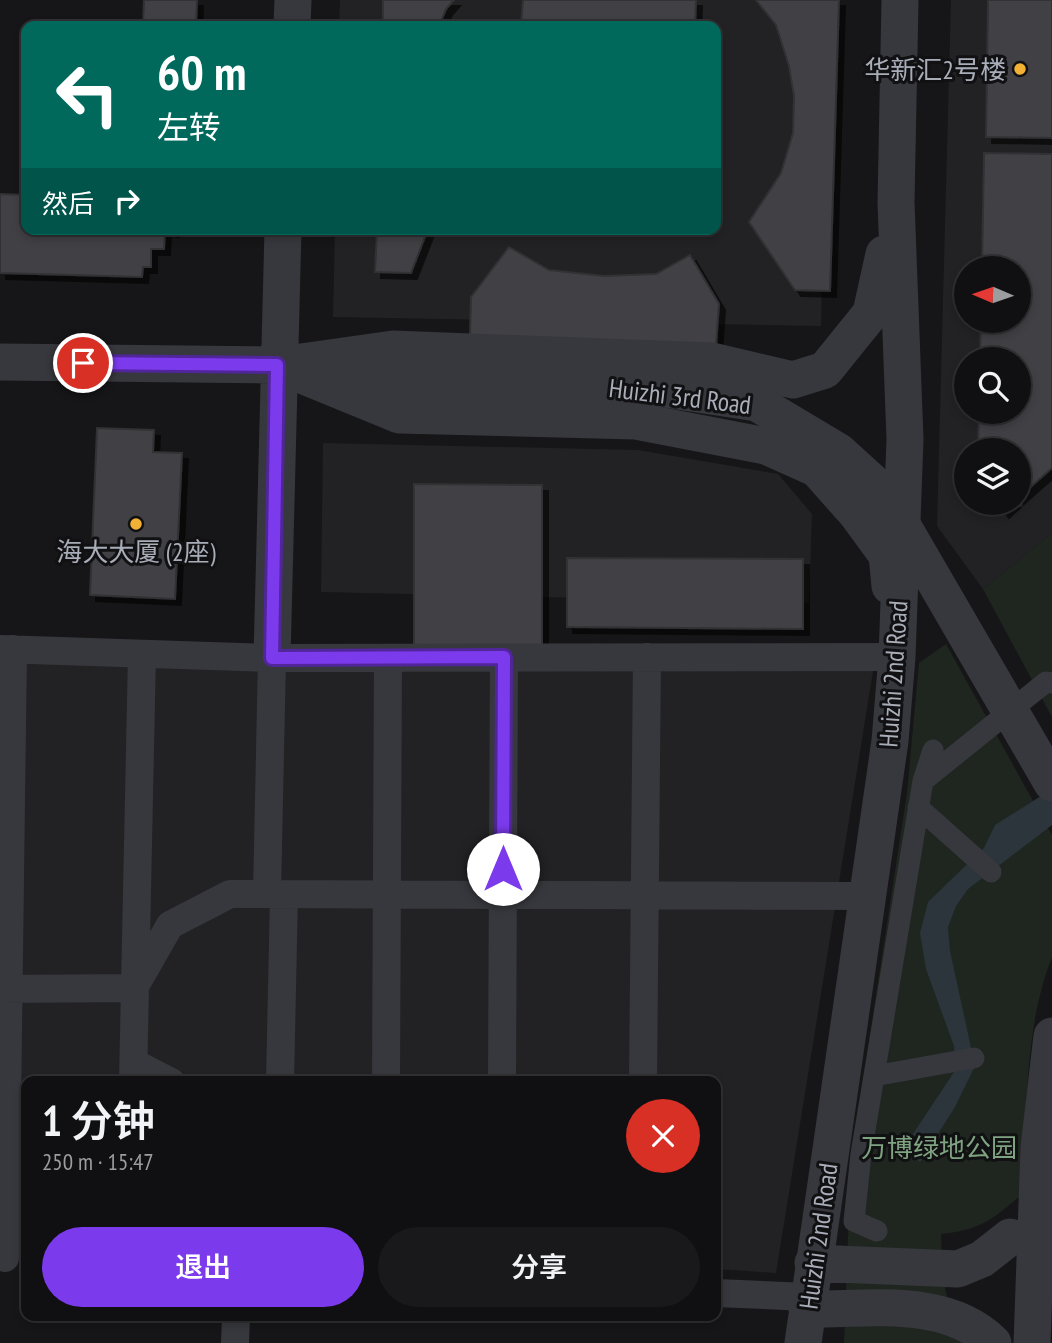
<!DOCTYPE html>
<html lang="zh">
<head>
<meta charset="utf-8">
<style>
	body { margin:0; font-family:"PT Sans Narrow","Noto Sans SC",sans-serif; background:#19191b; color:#f1f3f6; height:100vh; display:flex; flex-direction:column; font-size:26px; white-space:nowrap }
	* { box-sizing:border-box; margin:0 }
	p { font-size:23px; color:#9c9d9f }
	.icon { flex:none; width:38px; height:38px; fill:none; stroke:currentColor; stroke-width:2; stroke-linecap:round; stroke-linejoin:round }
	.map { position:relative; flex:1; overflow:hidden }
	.sheet { position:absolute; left:21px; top:1076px; width:700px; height:245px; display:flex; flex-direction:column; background:#101012; border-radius:14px; box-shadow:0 4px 10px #0003,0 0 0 2px #303032 }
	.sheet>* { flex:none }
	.top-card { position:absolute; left:21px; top:21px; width:700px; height:214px; border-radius:14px; box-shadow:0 4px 10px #0003,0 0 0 2px #303032; background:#00695c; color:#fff; overflow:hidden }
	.needle { width:46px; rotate:272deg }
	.fabs { position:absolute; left:954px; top:256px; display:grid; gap:14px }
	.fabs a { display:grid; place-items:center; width:77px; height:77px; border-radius:50%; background:#101012; box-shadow:0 4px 10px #0003,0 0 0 2px #303032; font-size:35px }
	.pin { position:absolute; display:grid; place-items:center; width:60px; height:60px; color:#fff; margin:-30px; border:4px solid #fff; border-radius:50%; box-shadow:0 2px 7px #0007 }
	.me { position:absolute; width:77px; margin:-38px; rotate:0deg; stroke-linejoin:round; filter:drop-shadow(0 0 5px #0008) }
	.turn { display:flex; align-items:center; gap:24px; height:147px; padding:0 21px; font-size:32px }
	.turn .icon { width:91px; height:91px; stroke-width:2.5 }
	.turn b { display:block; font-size:49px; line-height:60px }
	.then { display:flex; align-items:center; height:66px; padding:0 21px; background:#0003; gap:14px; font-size:26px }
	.round { display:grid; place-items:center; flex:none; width:74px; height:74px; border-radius:37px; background:#19191b }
	.head { display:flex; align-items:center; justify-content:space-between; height:119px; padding:0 21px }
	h1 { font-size:42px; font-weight:600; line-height:52px }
	.action { display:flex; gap:14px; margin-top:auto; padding:14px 21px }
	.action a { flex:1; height:80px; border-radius:42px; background:#7c3aed; color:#fff; font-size:28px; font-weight:600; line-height:80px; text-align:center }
	.action a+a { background:#19191b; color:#f1f3f6 }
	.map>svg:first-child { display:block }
	.built { fill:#222225; fill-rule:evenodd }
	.green { fill:#1e261f }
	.water { fill:#2c353c }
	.building { fill:#404145; stroke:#303034; stroke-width:2; filter:url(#shadow) }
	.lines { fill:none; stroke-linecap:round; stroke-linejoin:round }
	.pedestrian { stroke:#37383d; stroke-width:21 }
	.minor { stroke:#37383d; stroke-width:28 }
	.tertiary { stroke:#37383d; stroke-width:37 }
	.tertiary-bridge { stroke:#37383d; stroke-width:37 }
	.route-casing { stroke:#51269a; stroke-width:18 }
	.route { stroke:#7c3aed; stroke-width:12 }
	.poi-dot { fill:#f2b134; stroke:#111113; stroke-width:2.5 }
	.labels { text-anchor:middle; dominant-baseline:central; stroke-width:6; stroke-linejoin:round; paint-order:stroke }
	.poi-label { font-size:26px; fill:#a8adb8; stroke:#111113; text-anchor:end }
	.street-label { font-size:26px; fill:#a8adb8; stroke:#111113 }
	.park-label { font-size:26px; fill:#7fa381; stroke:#111113 }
</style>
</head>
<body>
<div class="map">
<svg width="1052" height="1343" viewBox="0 0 1052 1343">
	<defs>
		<filter id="shadow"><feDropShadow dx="6" dy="6" stdDeviation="0" flood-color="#0009"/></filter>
	</defs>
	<rect width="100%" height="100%" fill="#161618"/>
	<path class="built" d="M340,0H828L821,326L333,317L335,229H716V26H339Z
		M951,0H1052V533L983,589L937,526ZM966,268H1018V320H966ZM966,359H1018V411H966ZM966,450H1018V502H966Z
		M323,443L638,450L778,474L812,514L809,603L321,592Z
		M0,651L874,665L776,1273L716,1269V1082H26V1222L0,1220Z"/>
	<path class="green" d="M1052,533V717L983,589Z
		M946,644L1052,835V957C1022,1033 1029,1116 1020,1196C991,1221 979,1230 941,1234C942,1271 943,1316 972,1343H844L851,1159L907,793L919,663Z"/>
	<path class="water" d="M1052,789V825L968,889L956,906L948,927L950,951L975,1066L955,1107L920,1162L908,1150L909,1140L956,1069L954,1046L926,969L920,933L928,902L984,848L995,825Z"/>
	<path class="building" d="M144,0H197L196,26H143Z
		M383,0H454L446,9L439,26H383Z
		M523,0H696L695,26H521Z
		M756,0H839L830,291L795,290L749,222L781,173L793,133L794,96L789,66L776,25Z
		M988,0H1052V138L986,137Z
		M984,153L1052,154V468L1018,498V450H978L979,411H1018V359H980L981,320H1018V268H982Z
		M0,194L26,195V229H173V231L165,230L164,249H151V267H143L142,277L0,273Z
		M377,229H428L411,273L375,272Z
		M509,247L549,270L604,276L656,274L690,255L719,304L716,346L470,336L471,297Z
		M97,428L154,430L153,452L182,453L175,599L90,595Z
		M414,484L542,485V650L414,649Z
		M996,502H1014L1003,512Z
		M567,558L803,559V629L567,627Z"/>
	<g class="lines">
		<path class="pedestrian" d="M923,781L1046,682L1052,683
			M918,807L991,872
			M874,1076L974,1058
			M877,1231L854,1221L861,1154L923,781L933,750"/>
		<path class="minor" d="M0,649L272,658L897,657
			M267,894L272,658
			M134,988L170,925L230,894L868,896
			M0,989L134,988
			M134,1063L171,1082
			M133,1082L142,654
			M280,1082L284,895
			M386,1082L388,658
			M502,1082L504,658
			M643,1082L647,657
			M5,1258L13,649
			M716,1293L808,1297
			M235,1343L236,1316"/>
		<path class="tertiary" d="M292,26L293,0
			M0,362L277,365L407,379
			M277,365L399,415L636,421L766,446L817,469L857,514L887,555L890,586
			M280,365L393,349L712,361L793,380L825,370L871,313L884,254
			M272,658L283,229
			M813,1263L958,1269L982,1259L1010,1237
			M807,1309C868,1310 946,1296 993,1343
			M803,1343L890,741L897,657L905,439L896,202L900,0
			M1032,1343L1039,1148L1052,1036"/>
		<path class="tertiary-bridge" d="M407,379L658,388L757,403L839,452L883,492L1052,783"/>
	</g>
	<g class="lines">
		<defs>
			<path id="route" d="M83,363L277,365L272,658L504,657L503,869"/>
		</defs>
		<use href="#route" class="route-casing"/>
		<use href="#route" class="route"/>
	</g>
	<g class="poi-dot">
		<circle cx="1020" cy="69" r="7"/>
		<circle cx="136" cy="524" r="7"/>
	</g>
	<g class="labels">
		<g class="poi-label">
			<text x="1006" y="69">华新汇2号楼</text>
			<text x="136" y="551" text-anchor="middle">海大大厦 (2座)</text>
		</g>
		<g class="street-label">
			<text transform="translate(680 396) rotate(7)">Huizhi 3rd Road</text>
			<text transform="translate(893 674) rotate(-86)">Huizhi 2nd Road</text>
			<text transform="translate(818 1236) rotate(-82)">Huizhi 2nd Road</text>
		</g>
		<g class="park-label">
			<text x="939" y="1147">万博绿地公园</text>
		</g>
	</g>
</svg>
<div class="fabs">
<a><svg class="needle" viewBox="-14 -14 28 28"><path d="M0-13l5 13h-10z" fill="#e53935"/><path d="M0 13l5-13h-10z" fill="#9c9d9f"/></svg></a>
<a><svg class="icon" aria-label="search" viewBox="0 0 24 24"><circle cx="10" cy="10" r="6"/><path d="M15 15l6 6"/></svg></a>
<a><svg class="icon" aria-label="layers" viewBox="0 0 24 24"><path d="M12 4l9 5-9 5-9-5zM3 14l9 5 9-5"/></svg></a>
</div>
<div class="pin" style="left:83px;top:363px;background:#d93025"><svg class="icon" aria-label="arrive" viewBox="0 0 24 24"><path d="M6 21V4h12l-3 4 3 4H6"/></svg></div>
<svg class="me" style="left:503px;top:869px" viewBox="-20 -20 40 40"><circle r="19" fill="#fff"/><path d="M0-13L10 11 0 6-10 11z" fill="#7c3aed"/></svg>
<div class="top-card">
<div class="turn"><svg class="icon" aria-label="left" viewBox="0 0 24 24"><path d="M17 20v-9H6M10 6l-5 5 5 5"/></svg><div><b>60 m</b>左转</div></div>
<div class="then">然后<svg class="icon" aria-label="right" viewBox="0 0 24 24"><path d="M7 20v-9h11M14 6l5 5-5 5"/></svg></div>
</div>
<section class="sheet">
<div class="head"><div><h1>1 分钟</h1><p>250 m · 15:47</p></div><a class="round" style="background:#d93025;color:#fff"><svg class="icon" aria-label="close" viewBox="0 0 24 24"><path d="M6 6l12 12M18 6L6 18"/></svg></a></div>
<div class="action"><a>退出</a><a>分享</a></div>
</section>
</div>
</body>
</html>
